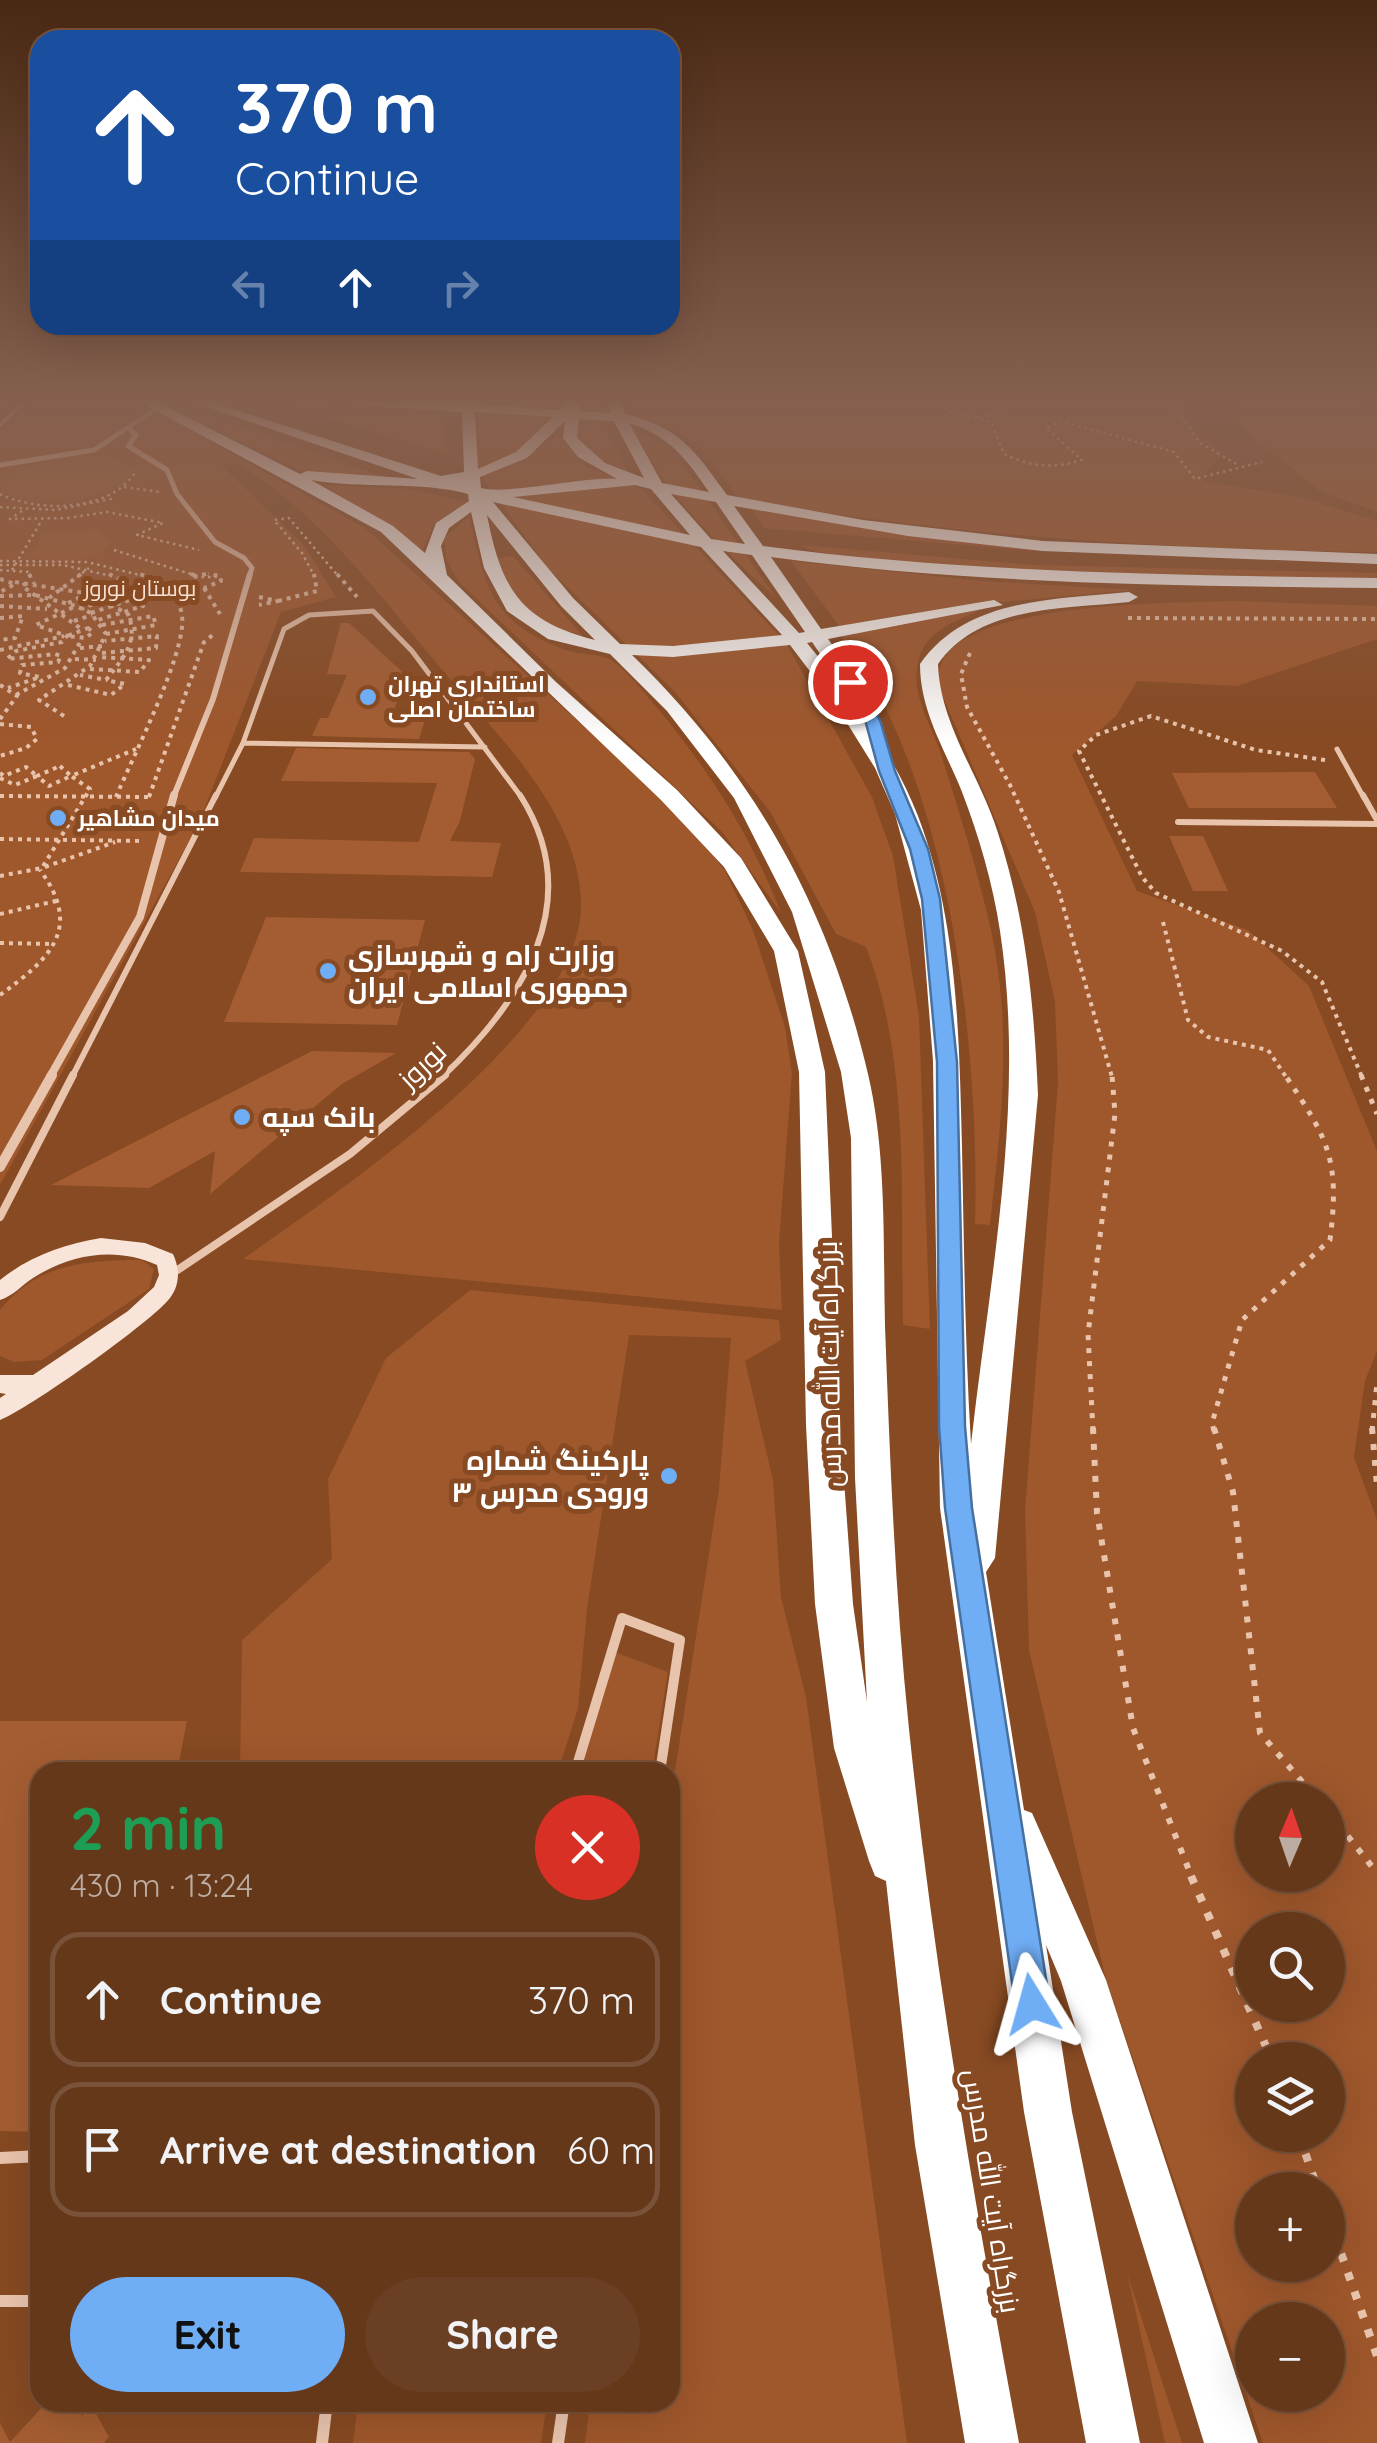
<!DOCTYPE html>
<meta charset="utf-8">
<style>
:root{--surface:#65381a;--page:#6b3f23;--text:#f1f3f6;--muted:#bcaca2;--line:#795239;--accent:#6fadf5}
body{margin:0;font-family:Quicksand,Cairo,sans-serif;background:var(--page);color:var(--text);height:100vh;display:flex;flex-direction:column;font-size:38px;white-space:nowrap}
*{box-sizing:border-box;margin:0}
p{font-size:32px;color:var(--muted)}
.icon{flex:none;width:55px;height:55px;fill:none;stroke:currentColor;stroke-width:2;stroke-linecap:round;stroke-linejoin:round}
.map{position:relative;flex:1;overflow:hidden}
.panel{position:absolute;left:30px;top:1762px;width:650px;height:650px;display:flex;flex-direction:column;background:var(--surface);border-radius:30px;box-shadow:0 10px 40px #0002,0 0 0 2px var(--line)}
.panel>*{flex:none}
.banner{position:absolute;left:30px;top:30px;width:650px;height:305px;border-radius:30px;box-shadow:0 10px 40px #0002,0 0 0 2px var(--line);background:#1a4fa0;color:#fff;overflow:hidden}
.needle{width:65px;rotate:2deg}
.tools{position:absolute;left:1235px;top:1782px;display:grid;gap:20px}
.tools a{display:grid;place-items:center;width:110px;height:110px;border-radius:50%;background:var(--surface);box-shadow:0 10px 40px #0002,0 0 0 2px var(--line);font-size:50px}
.pin{position:absolute;display:grid;place-items:center;width:85px;height:85px;color:#fff;margin:-42px;border:5px solid #fff;border-radius:50%;box-shadow:0 2px 10px #0007}
.me{position:absolute;width:110px;margin:-55px;rotate:352deg;stroke-linejoin:round;filter:drop-shadow(0 0 8px #0008)}
.turn{display:flex;align-items:center;gap:35px;height:210px;padding:0 40px;font-size:45px}
.turn .icon{width:130px;height:130px;stroke-width:2.5}
.turn b{display:block;font-size:70px;line-height:85px}
.lanes{display:flex;align-items:center;height:95px;padding:0 40px;background:#0003;justify-content:center;gap:50px;direction:ltr}
.lanes .off{opacity:.35}
.round{display:grid;place-items:center;flex:none;width:105px;height:105px;border-radius:52px;background:var(--page)}
.headline{display:flex;align-items:center;justify-content:space-between;height:170px;padding:0 40px}
h1{font-size:60px;font-weight:700;line-height:75px;color:#1e9e55}
.button{display:flex;gap:20px;margin-top:auto;padding:20px 40px}
.button a{flex:1;height:115px;border-radius:60px;background:var(--accent);color:#111;font-size:40px;font-weight:700;line-height:115px;text-align:center}
.button a+a{background:var(--page);color:var(--text)}
ul{padding:0;list-style:none}
li{display:flex;align-items:center;gap:30px;height:135px;margin:0 20px 15px;padding:0 20px;border:5px solid var(--line);border-radius:30px}
li div{flex:1}
li b{display:block;font-size:38px}
li em{font-style:normal}
.map>svg:first-child{display:block}
.green{fill:#9f572c;fill-rule:evenodd}
.building{fill:#a45d32}
.lines{fill:none;stroke-linecap:round;stroke-linejoin:round}
.path-far4{stroke:#e9c4ad;stroke-width:2.5;stroke-dasharray:2.5 4;stroke-linecap:butt}
.path-far3{stroke:#e9c4ad;stroke-width:4;stroke-dasharray:4 5;stroke-linecap:butt}
.path-far2{stroke:#e9c4ad;stroke-width:5;stroke-dasharray:5 8;stroke-linecap:butt}
.path-far1{stroke:#e9c4ad;stroke-width:6;stroke-dasharray:6 10;stroke-linecap:butt}
.path{stroke:#e9c4ad;stroke-width:8;stroke-dasharray:8 12;stroke-linecap:butt}
.lane-far5{stroke:#e9c4ad;stroke-width:4}
.lane-far4{stroke:#e9c4ad;stroke-width:5}
.lane-far3{stroke:#e9c4ad;stroke-width:6}
.lane-far2{stroke:#e9c4ad;stroke-width:8}
.lane-far1{stroke:#e9c4ad;stroke-width:10}
.lane{stroke:#e9c4ad;stroke-width:12}
.street-far3{stroke:#e9c4ad;stroke-width:5}
.street-far2{stroke:#e9c4ad;stroke-width:6}
.street-far1{stroke:#e9c4ad;stroke-width:8}
.street{stroke:#e9c4ad;stroke-width:10}
.secondary{fill:#f8e4d8;fill-rule:evenodd}
.highway{fill:#fff;fill-rule:evenodd}
.route{fill:#6fadf5;stroke:#48709f;stroke-width:2.5}
.poi-dot{fill:#6fadf5;stroke:#874a22;stroke-width:4}
.labels{text-anchor:middle;stroke-width:10;stroke-linejoin:round;paint-order:stroke}
.far-park-label{font-size:22px;fill:#f7dfd1;stroke:#874a22}
.far-poi-label{font-size:22px;font-weight:bold;fill:#fff;stroke:#874a22;text-anchor:start}
.poi-label{font-size:28px;font-weight:bold;fill:#fff;stroke:#874a22;text-anchor:start}
.street-label{font-size:28px;fill:#fff;stroke:#874a22}
</style>
<div class="map">
<svg width="1377" height="2443" viewBox="0 0 1377 2443">
<rect width="100%" height="100%" fill="#874a22"/>
<path class="green" d="M34,401H126L176,418L218,446L366,529L657,793L710,851L725,871L753,930L785,1027L792,1073L779,1243L782,1310L243,1259C336,1193 586,1027 581,901C578,814 502,740 449,678C386,604 322,514 237,463L221,465L304,545L336,597L281,612L199,823L0,1185V430Z
M277,401L425,410L428,402L406,401H448L442,412L447,455Z
M478,401H562C546,441 517,455 478,469Z
M584,401H602L605,427L628,472L589,453L574,435Z
M626,401H1181L1196,433L1224,453L1202,476L1205,482L1300,497L1377,521V552C1160,549 950,536 737,498C699,436 693,437 629,413Z
M1236,401H1360L1357,411L1377,418V512L1318,490L1239,425Z
M181,406L395,481L332,477L301,470L170,408Z
M632,429L675,453L777,599C720,547 669,498 632,429Z
M557,435L585,466L640,488L786,643L872,797L893,856L919,1016L930,1329L903,1325C900,1202 911,1063 866,947L836,934L771,813L676,693L548,568L480,475L517,463Z
M323,485L408,489L467,502L434,524L423,550Z
M753,510L1049,552L764,528Z
M469,517C486,589 490,622 566,650C579,655 599,653 611,660C628,671 645,694 659,710C711,773 751,836 781,913L723,833L459,582L446,559L444,538Z
M801,545L1032,565L1377,573V578C1306,577 829,572 801,545Z
M513,556L582,635C539,626 509,601 498,558Z
M791,561L983,581L1134,590L970,605L839,626Z
M1234,601L1377,606V639L1237,686L1137,681L1116,716L1072,755L1137,891L1248,930L1309,986L1377,1151V1351L1365,1381L1354,1457L1377,1520V2443H1263L1105,1976L1029,1650L1025,1510L1058,1083L1055,1002L1035,912L940,690C940,684 938,673 940,667C960,601 1177,603 1234,601ZM1252,1800H1328V1875H1252ZM1252,1930H1328V2005H1252ZM1252,2060H1328V2135H1252ZM1252,2190H1328V2265H1252ZM1252,2320H1328V2395H1252Z
M986,608C958,620 925,629 918,663C911,695 930,722 940,751C957,804 974,859 987,913C1014,1021 1002,1115 990,1225L975,1224C980,1051 950,770 838,632Z
M142,1260L154,1269L149,1289L42,1360L14,1362L0,1356V1310C37,1263 87,1260 142,1260Z
M470,1290L779,1320L781,1340L745,1361L773,1480L781,1597L806,1697L907,2443H585L590,2403L670,2402V1803L719,1489L731,1338L629,1335L587,1609L578,1708L558,1772H240L242,1640L332,1559L328,1479L386,1358Z
M612,1651L668,1672L652,1772H578Z
M1127,2273L1182,2443H1165Z
M358,2403V2402L547,2403L541,2443H353Z"/>
<path class="building" d="M40,401H86V403L38,409Z
M77,455L115,458L133,469L132,477L110,492L68,502H25L1,492L0,484L18,469Z
M96,530L111,543L98,555L56,563L29,556L43,534Z
M341,623H349L407,676L390,720H425L419,739L312,736L320,718H328L347,675L327,674Z
M296,748L469,752L475,759L460,821L450,841L501,843L492,877L240,872L254,838L419,842L437,783L281,781Z
M1315,772L1337,808H1189L1172,773Z
M1169,836H1203L1228,891H1193Z
M266,917L425,920L397,1025L224,1022Z
M312,1051L396,1053L342,1084L210,1194L215,1151L149,1188L51,1185Z
M0,1721H187L177,1772H40V2132L0,2131Z
M47,2402H74L82,2416L91,2405L109,2437L104,2443H0V2423L10,2442Z"/>
<g class="lines">
<path class="path-far4" d="M753,401L757,406L793,401
M933,401L948,411L991,422L1004,454C1030,467 1054,469 1082,460L1046,428L1060,421L1174,452L1195,479L1262,462
M1170,401L1200,443L1240,466
M979,418L1004,409L1005,401
M124,487L160,492
M0,494C39,513 111,512 136,471
M0,507L56,510L111,499L110,494
M22,511L10,519L73,518
M74,517L107,512L163,523L137,535L199,550
M114,550L197,576
M0,561L87,562L148,577
M0,565H63L116,577
M0,570L28,572L31,577
M12,570L42,520
M77,577L89,568
M195,577H220
M315,577L302,553L274,520L289,518L339,577"/>
<path class="path-far3" d="M29,574L34,583
M109,574L159,599
M191,574L197,576
M206,574L193,577L189,584L204,588L221,581L220,576L208,574
M337,574L357,597
M0,579L15,584L0,592
M15,582L91,594L128,614C139,642 123,658 106,680L80,675
M26,583L22,586L80,628
M204,588L220,614
M0,596L35,595L76,606L36,625L67,636L62,642L16,651L7,659L55,654L61,656L58,662L22,665L20,673L40,677L8,688
M259,597L278,601L259,605
M49,598L81,574
M278,601L317,591L314,574
M68,603L106,585L121,591L82,609
M0,606L47,609
M91,613L133,599L143,606L98,620
M0,618L23,616L15,638L0,640
M1128,618L1377,619
M74,621L92,615
M102,625L153,616L156,625L106,634
M88,628L93,632L86,638L67,636Z
M80,648L102,646
M0,650L64,636
M102,653L156,648L157,636L105,641
M970,653L961,674L967,707L1010,785L1059,892L1112,1077
M75,659L96,660
M90,669L140,672L149,660L98,657
M0,685L17,696L0,719
M68,685L111,695L125,684L106,680
M16,695L65,668L82,639
M64,716L39,700L90,666L106,634L91,613L76,606
M0,724L31,727L37,739L26,748L0,756
M1325,760L1256,750L1151,716L1096,735L1079,751L1142,877L1156,893L1282,951L1322,982L1362,1077
M60,766L71,776L49,786L37,776Z
M0,773L4,776L26,767L37,776
M0,778L15,785L37,776
M0,796L152,797
M116,797C132,758 187,652 182,616C180,595 158,580 140,574
M149,797L204,642L214,634
M0,839L144,841
M45,867L115,842
M0,876L42,868L90,789L71,776L136,749
M0,914L60,900
M1163,922L1188,1020L1208,1037L1268,1050L1286,1077
M0,943L52,944
M0,995C51,958 83,928 40,870"/>
<path class="path-far2" d="M1361,1075L1377,1114
M1093,1431L1088,1334L1115,1114L1112,1075
M1214,1431L1212,1423L1242,1320L1330,1240C1340,1160 1329,1140 1285,1075
M1372,1431L1377,1383"/>
<path class="path-far1" d="M1093,1428L1097,1513L1133,1728L1192,1878
M1214,1428L1233,1492L1260,1733L1318,1800
M1372,1428L1377,1486
M1328,1811L1377,1873"/>
<path class="path" d="M1191,1876L1272,2060
M1299,2135L1318,2190
M1328,2216L1377,2356"/>
<path class="lane-far5" d="M0,404L3,401
M0,425L25,401"/>
<path class="lane-far4" d="M243,743L485,747
M1337,749L1364,798
M215,798L243,743L284,629L309,615L373,611L412,651L522,798"/>
<path class="lane-far3" d="M1363,795L1377,820
M1178,822L1377,824
M72,1077L216,795
M442,1077C522,1002 588,901 520,795"/>
<path class="lane-far2" d="M0,1217L73,1075
M173,1273L350,1154L445,1075"/>
<path class="lane-far1" d="M575,1772L622,1618L680,1640L660,1772"/>
<path class="lane" d="M0,2158L40,2156
M0,2301H40
M322,2443L327,2402
M558,2443L564,2402"/>
<path class="street-far3" d="M130,429L136,435L128,446L167,470L177,494L215,542L244,558L252,568L249,577
M0,465L94,450L168,401"/>
<path class="street-far2" d="M173,798L213,699L250,574"/>
<path class="street-far1" d="M50,1077L140,917L174,795"/>
<path class="street" d="M0,1167L52,1075"/>
<path class="secondary" d="M101,1238L145,1243L173,1254C180,1269 180,1285 170,1298C153,1321 27,1410 0,1420V1398L6,1394L0,1393V1375H33L128,1311L154,1287L159,1275L157,1265C115,1246 71,1254 33,1278C22,1285 13,1296 0,1300V1280C30,1256 64,1244 101,1238Z"/>
<path class="highway" d="M138,401H155L300,474L307,471L418,479L189,401H208L441,476L464,472L462,412L361,405L355,401H475L476,404L559,410L566,401H580V411L611,413L608,401H620L625,414C680,427 695,451 727,495L863,520L1043,541L1377,554V564L1043,551L908,536L734,506L763,546C967,573 1172,575 1377,578V588C1174,586 972,584 771,557L821,629L994,600L1003,605L828,639L863,688L853,694L846,692L812,642L807,643C850,695 893,752 918,816C958,921 959,1035 962,1147C964,1246 965,1345 971,1444C990,1275 1026,1101 1000,931C993,884 979,836 962,792C945,749 920,712 920,664C967,597 1054,600 1129,592L1138,597L1129,602C1064,609 979,605 938,664C940,724 979,774 997,830C1026,917 1034,1004 1038,1095L995,1558L986,1572L1024,1810L1032,1813L1106,1980L1258,2443H1204L1061,1981L1046,1945L1072,2112L1140,2443H1086L1024,2112L940,1508L933,1061L921,910L895,814L875,768L837,707L790,645L673,657L632,655C754,773 829,908 868,1074C887,1155 883,1243 885,1326C890,1460 895,1595 909,1729C934,1969 975,2206 1019,2443H965L915,2145L886,1881L875,1876L869,1861L834,1748L815,1604L806,1425L799,1072L774,951L724,867L661,800L381,532ZM475,412L553,417L516,452L478,469ZM579,419L614,421L644,478L605,463L577,438ZM565,421L563,438L578,457L617,479C580,477 507,495 481,488L480,477L527,458ZM629,423C668,435 686,458 709,492L662,483ZM311,480C362,489 423,481 468,494L469,501L436,523L425,553L393,526ZM635,485L651,489L690,535L513,497ZM671,494L716,502L745,544L711,539ZM493,502L701,547L782,635L673,646L620,644L573,598ZM471,512L484,568L507,611L548,639L610,654L667,711L734,798L792,912L841,1072L851,1138L855,1478L867,1702L853,1604L840,1425L825,1072L798,951L741,858L677,790L556,682L447,575L441,546L449,528ZM487,515L561,606L595,640C520,621 501,588 487,515ZM723,551L752,555L805,632L799,633Z"/>
</g>
<linearGradient id="sky" x2="0" y2="1"><stop stop-color="#4a2913"/><stop offset="0.54" stop-color="#85604f"/><stop offset="1" stop-color="#85604f" stop-opacity="0"/></linearGradient>
<rect width="1377" height="743" fill="url(#sky)"/>
<path class="route" d="M845,679H855L880,720L895,771L928,849L940,899L957,1062L965,1426L972,1508L1050,2004L1045,2016L1032,2021L1020,2016L1015,2004L945,1508L939,1426L937,1062L922,899L910,849L879,771L865,720Z"/>
<g class="poi-dot">
<circle cx="368" cy="697" r="10"/>
<circle cx="58" cy="818" r="10"/>
<circle cx="328" cy="971" r="10"/>
<circle cx="242" cy="1117" r="10"/>
<circle cx="669" cy="1476" r="10"/>
</g>
<g class="labels">
<g class="far-park-label">
<text x="140" y="596">بوستان نوروز</text>
</g>
<g class="far-poi-label">
<text x="388" y="692">استانداری تهران<tspan x="388" dy="25">ساختمان اصلی</tspan></text>
<text x="78" y="826">میدان مشاهیر</text>
</g>
<g class="poi-label">
<text x="348" y="965">وزارت راه و شهرسازی<tspan x="348" dy="32">جمهوری اسلامی ایران</tspan></text>
<text x="262" y="1127">بانک سپه</text>
<text x="649" y="1470" text-anchor="end">پارکینگ شماره<tspan x="649" dy="32">۳ ورودی مدرس</tspan></text>
</g>
<g class="street-label">
<text transform="translate(422 1065) rotate(-43)" y="10">نوروز</text>
<text transform="translate(829 1364) rotate(-91)" y="10">بزرگراه آیت الله مدرس</text>
<text transform="translate(992 2191) rotate(81)" y="10">بزرگراه آیت الله مدرس</text>
</g>
</g>
</svg>
<div class="tools">
<a><svg class="needle" viewBox="-14 -14 28 28"><path d="M0-13l5 13h-10z" fill="#e53935"/><path d="M0 13l5-13h-10z" fill="#bcaca2"/></svg></a>
<a><svg class="icon" aria-label="search" viewBox="0 0 24 24"><circle cx="10" cy="10" r="6"/><path d="M15 15l6 6"/></svg></a>
<a><svg class="icon" aria-label="layers" viewBox="0 0 24 24"><path d="M12 4l9 5-9 5-9-5zM3 14l9 5 9-5"/></svg></a>
<a>+</a>
<a>−</a>
</div>
<div class="pin" style="left:850px;top:682px;background:#d93025"><svg class="icon" aria-label="arrive" viewBox="0 0 24 24"><path d="M6 21V4h12l-3 4 3 4H6"/></svg></div>
<svg class="me" style="left:1032px;top:2004px" viewBox="-20 -20 40 40"><path d="M0-17L14 15 0 8-14 15z" fill="#6fadf5" stroke="#fff" stroke-width="4"/></svg>
<div class="banner">
<div class="turn"><svg class="icon" aria-label="ahead" viewBox="0 0 24 24"><path d="M12 20V5M6 11l6-6 6 6"/></svg><div><b>370 m</b>Continue</div></div>
<div class="lanes"><svg class="icon off" aria-label="left" viewBox="0 0 24 24"><path d="M17 20v-9H6M10 6l-5 5 5 5"/></svg><svg class="icon" aria-label="ahead" viewBox="0 0 24 24"><path d="M12 20V5M6 11l6-6 6 6"/></svg><svg class="icon off" aria-label="right" viewBox="0 0 24 24"><path d="M7 20v-9h11M14 6l5 5-5 5"/></svg></div>
</div>
<section class="panel">
<div class="headline"><div><h1>2 min</h1><p>430 m · 13:24</p></div><a class="round" style="background:#d93025;color:#fff"><svg class="icon" aria-label="close" viewBox="0 0 24 24"><path d="M6 6l12 12M18 6L6 18"/></svg></a></div>
<ul>
<li><svg class="icon" aria-label="ahead" viewBox="0 0 24 24"><path d="M12 20V5M6 11l6-6 6 6"/></svg><div><b>Continue</b></div><em>370 m</em></li>
<li><svg class="icon" aria-label="arrive" viewBox="0 0 24 24"><path d="M6 21V4h12l-3 4 3 4H6"/></svg><div><b>Arrive at destination</b></div><em>60 m</em></li>
</ul>
<div class="button"><a>Exit</a><a>Share</a></div>
</section>
</div>
